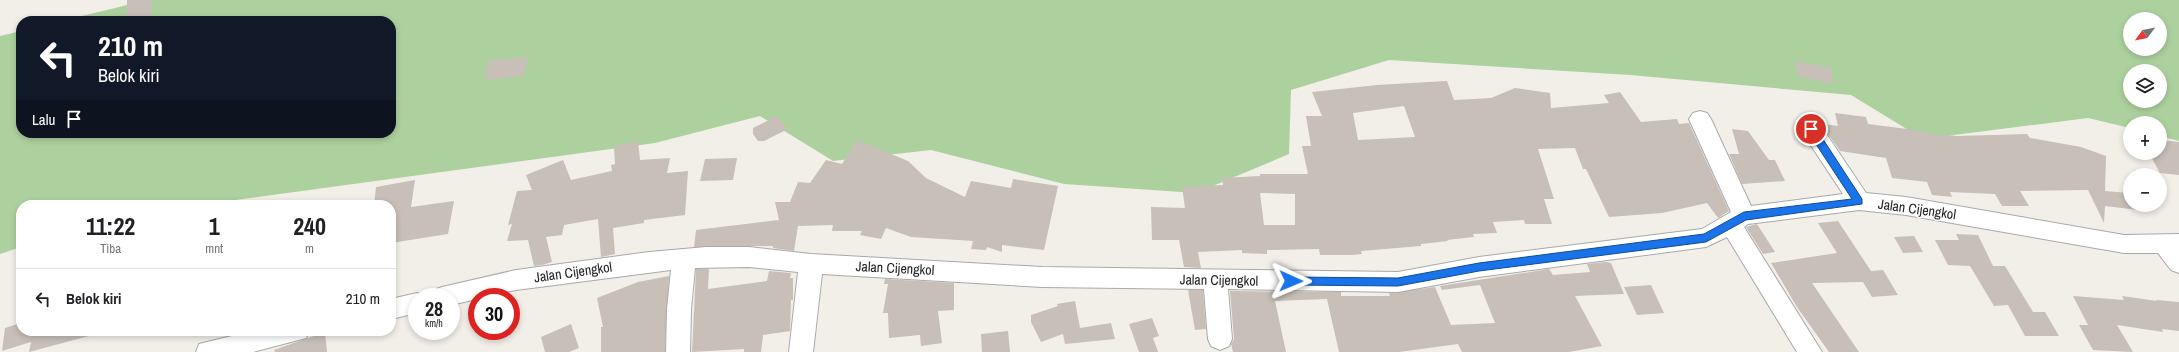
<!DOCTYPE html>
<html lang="id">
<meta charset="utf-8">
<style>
:root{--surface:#fff;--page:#f2f2f2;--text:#202124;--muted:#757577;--line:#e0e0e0}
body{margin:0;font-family:"Archivo Narrow",sans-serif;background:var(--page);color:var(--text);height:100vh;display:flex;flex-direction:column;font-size:15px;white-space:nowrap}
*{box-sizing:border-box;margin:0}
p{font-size:13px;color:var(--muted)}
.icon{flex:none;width:22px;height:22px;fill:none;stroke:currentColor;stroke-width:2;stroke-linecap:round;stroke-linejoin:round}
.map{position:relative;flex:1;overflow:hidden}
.details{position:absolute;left:16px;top:200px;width:380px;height:136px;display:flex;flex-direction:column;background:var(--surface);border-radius:16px;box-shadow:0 2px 6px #0003}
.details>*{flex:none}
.guide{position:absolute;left:16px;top:16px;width:380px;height:122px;border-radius:16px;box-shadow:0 2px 6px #0003;background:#111827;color:#fff;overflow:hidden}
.needle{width:26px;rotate:238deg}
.controls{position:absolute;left:2123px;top:12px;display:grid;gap:8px}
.controls a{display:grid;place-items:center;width:44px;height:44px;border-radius:50%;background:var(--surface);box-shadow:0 2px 6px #0003;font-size:20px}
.speed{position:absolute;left:408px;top:288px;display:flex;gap:8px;font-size:20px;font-weight:700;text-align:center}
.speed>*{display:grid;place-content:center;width:52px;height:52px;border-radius:50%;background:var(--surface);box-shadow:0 2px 6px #0003;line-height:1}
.speed small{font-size:10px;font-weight:400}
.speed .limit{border:6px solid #d22;background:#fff;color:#111}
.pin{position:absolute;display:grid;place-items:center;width:34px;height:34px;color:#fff;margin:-17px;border:2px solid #fff;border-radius:50%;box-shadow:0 1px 4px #0007}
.me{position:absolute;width:44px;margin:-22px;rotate:91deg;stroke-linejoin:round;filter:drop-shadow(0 0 3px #0008)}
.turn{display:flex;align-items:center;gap:14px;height:84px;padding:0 16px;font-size:18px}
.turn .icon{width:52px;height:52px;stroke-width:2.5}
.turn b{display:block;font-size:28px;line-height:34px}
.then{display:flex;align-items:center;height:38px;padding:0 16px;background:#0003;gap:8px;font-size:15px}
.eta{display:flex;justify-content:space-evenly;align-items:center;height:68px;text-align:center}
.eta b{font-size:24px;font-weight:700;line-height:28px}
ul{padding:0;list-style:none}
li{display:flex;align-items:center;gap:12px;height:60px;padding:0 16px;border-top:1px solid var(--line)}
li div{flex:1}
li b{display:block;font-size:15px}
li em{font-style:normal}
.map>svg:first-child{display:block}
.forest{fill:#add19e;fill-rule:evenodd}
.building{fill:#c7bfb8;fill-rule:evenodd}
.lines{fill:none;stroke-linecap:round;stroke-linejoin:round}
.minor-casing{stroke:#a9a9a9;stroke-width:2}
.minor{fill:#fff;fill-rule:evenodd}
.route{fill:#1a73e8;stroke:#114b97}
.labels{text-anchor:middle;stroke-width:3;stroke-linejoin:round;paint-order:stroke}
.street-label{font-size:14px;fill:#222;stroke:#fff}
</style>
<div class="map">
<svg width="2179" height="352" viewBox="0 0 2179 352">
<rect width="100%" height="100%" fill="#f2efe9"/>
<path class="forest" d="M148,0H2179V141L2160,136V123H2130V128L2088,118L1923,139L1851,95L1630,75L1389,60L1291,90L1289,154L1196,193L1064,184L931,150L833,161L760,116L655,143L198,205H21V247L0,254V36L21,31V133H391V21H61ZM2130,19H2160V49H2130ZM2130,71H2160V101H2130Z"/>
<path class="building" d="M127,0H152L151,21H127Z
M528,57L523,76L487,80L488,76H483L490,60Z
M1795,61L1831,68L1833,84L1797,76Z
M1447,81L1454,100L1491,98L1515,88L1550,93L1551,108L1609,103L1604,95L1620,92L1641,122L1677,119L1679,124L1689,123L1729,211L1718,218L1707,203L1662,213L1609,217L1586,169H1583L1575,148L1538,149L1554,199H1544L1552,224H1525L1524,220L1493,222L1497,233L1473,234L1474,237L1447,240L1448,241L1421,244V246L1361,251L1362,254L1352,255H1320L1319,249L1267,250V254L1242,253V250L1198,252L1201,268L1184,267L1179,240H1152L1151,207L1185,208L1182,187L1223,185L1222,178L1260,176V174H1308L1302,146H1311L1306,116H1322L1312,92L1377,85ZM1404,106L1415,137L1358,140L1353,113ZM1260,193L1295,194V225H1264Z
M1835,113L1866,117L1868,124L1923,131L1924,133L1957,136L2027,134L2030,138L2081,147L2106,156L2105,191L2129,193L2130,205H2135L2138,210L2105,206L2104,223L2088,190L2020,191L2029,206H2002L1995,194L1950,192L1952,197L1932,195L1927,182L1892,178L1886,158L1840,151L1826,131L1824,124L1838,126Z
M777,116L788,129L764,141H758L753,134V128Z
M1732,129L1748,131L1769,160H1775L1785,181L1742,184L1729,154H1739Z
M857,140L908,161L926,178L965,197L971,181L1011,188L1013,179L1058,186L1044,250L1002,245V252L987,247L986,250L971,249L973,241L911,237L886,228L881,239L860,235L862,231H832L833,225L798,226L794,251L773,248V246L694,247L696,230L779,220L775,202H790L798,182L810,183L826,160L842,164Z
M2160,140L2179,142V175L2160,173L2149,153H2160Z
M638,141L640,160L670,158L667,173L688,171L685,215L644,220V223L613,228L615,254L606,256L601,257L598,219L564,225L562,235L546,237L552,262L542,265L534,266L528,240L507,241L512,224L508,225L517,191L532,190L526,175L563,160L571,180L612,171L611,165L615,164L614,146Z
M737,158L733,180L700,181L705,159Z
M415,180L411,207L454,201L448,234L391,243V205H374L376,187Z
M1838,221L1871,271L1883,270L1898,295L1872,297L1863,282L1812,283L1859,352H1829L1797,307L1771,263L1837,253L1818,223Z
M1757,224L1775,252L1763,254L1746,227Z
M1956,234L1978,235L1993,266H2005L2033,312H2045L2059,336H2025L2008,305L1994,306L1970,266L1948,265L1935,240H1959Z
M1914,236L1923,252L1903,253L1894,237Z
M1606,262L1611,263L1624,294L1575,296L1602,346L1569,352H1462L1458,344L1399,352H1339L1327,299L1275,301L1286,352H1233L1231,344L1234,339L1230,291L1341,292V296H1390L1389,293L1435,287L1451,325L1495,323L1480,285L1442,290L1440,286L1549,269L1553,275L1590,272L1587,264Z
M696,269H709L708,289L767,281L769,271L791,273L790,278H793V300H791L790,331L763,335L761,352H744V349L692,352Z
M669,276L665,352H601V327H603L597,298L638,282Z
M885,279L954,283V310L938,311L942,343L921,346L920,335L889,338L888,313H883L888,284H884Z
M1651,285L1664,313L1637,315L1624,287Z
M1188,290H1203L1206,329L1195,330Z
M2073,296L2124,300L2122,296L2157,301L2156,300L2179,302V331L2162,329L2163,332L2117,325L2133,352L2093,350L2079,325H2088Z
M1075,301L1080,328L1111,323L1115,339L1065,344L1063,334L1041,342L1031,322V315L1058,306L1057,304Z
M1152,318L1159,336L1153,338L1158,352H1139L1129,324Z
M21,323V331H89V336L29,352L31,342L2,351L5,328Z
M571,324L579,348L569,352H545L541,337Z
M1008,331L1010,352H982L981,334Z
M325,332L327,352H275L274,350Z"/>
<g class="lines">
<defs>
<path id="minor" d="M1700,111L1707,113L1711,119L1751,206L1843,194L1800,129L1803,123L1811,121L1819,123L1866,193L1906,197L2124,235L2179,234V273L2171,270L2158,253H2124L1906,215L1859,210L1748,224L1744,227L1822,352H1797L1727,237L1706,247L1479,277L1398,292L1228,289L1232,339L1229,346L1220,350L1211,346L1208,339L1204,289L1042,287L822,274L813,352H789L798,272L749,267L695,268L691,309L690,352H666L667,309L671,270L516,290L477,297V299L451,305V297H430L434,290L442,287L516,270L649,252L706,247H749L811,254L1042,267L1398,272L1479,257L1702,229L1731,212L1689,119L1693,113Z
M417,293L426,297H417V313L391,319V299Z
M252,331H309L306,338L253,352H196L199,344Z"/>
</defs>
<use href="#minor" class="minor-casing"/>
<use href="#minor" class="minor"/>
</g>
<path class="route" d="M1811,126L1815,127L1862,199V204L1746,220L1706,242L1479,271L1398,286L1291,285L1286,281L1291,277L1398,278L1479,263L1704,234L1744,212L1852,199L1808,132V127Z"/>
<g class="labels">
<g class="street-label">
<text transform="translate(1917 209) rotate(8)" y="5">Jalan Cijengkol</text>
<text transform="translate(895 268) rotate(3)" y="5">Jalan Cijengkol</text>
<text transform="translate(573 272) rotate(-8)" y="5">Jalan Cijengkol</text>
<text transform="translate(1219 280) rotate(1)" y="5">Jalan Cijengkol</text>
</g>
</g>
</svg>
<div class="controls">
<a><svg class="needle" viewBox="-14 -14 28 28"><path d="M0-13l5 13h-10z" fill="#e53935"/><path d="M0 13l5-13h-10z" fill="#757577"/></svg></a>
<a><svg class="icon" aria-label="layers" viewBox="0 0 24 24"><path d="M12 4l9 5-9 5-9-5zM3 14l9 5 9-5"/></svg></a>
<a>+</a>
<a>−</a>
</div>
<div class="speed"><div>28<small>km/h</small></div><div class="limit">30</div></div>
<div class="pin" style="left:1811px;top:129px;background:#d93025"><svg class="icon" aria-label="arrive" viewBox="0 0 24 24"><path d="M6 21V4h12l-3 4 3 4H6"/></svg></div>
<svg class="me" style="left:1291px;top:281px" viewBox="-20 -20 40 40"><path d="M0-17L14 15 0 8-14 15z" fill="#1a73e8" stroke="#fff" stroke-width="4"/></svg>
<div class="guide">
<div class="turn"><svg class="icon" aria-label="left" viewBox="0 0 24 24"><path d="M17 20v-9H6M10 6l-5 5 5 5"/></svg><div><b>210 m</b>Belok kiri</div></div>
<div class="then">Lalu<svg class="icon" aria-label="arrive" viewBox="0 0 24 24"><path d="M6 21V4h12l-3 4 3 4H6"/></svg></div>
</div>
<section class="details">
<div class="eta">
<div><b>11:22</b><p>Tiba</p></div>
<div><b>1</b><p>mnt</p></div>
<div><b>240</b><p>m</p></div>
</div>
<ul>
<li><svg class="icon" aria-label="left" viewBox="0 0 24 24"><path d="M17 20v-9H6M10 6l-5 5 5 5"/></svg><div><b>Belok kiri</b></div><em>210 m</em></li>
</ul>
</section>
</div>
